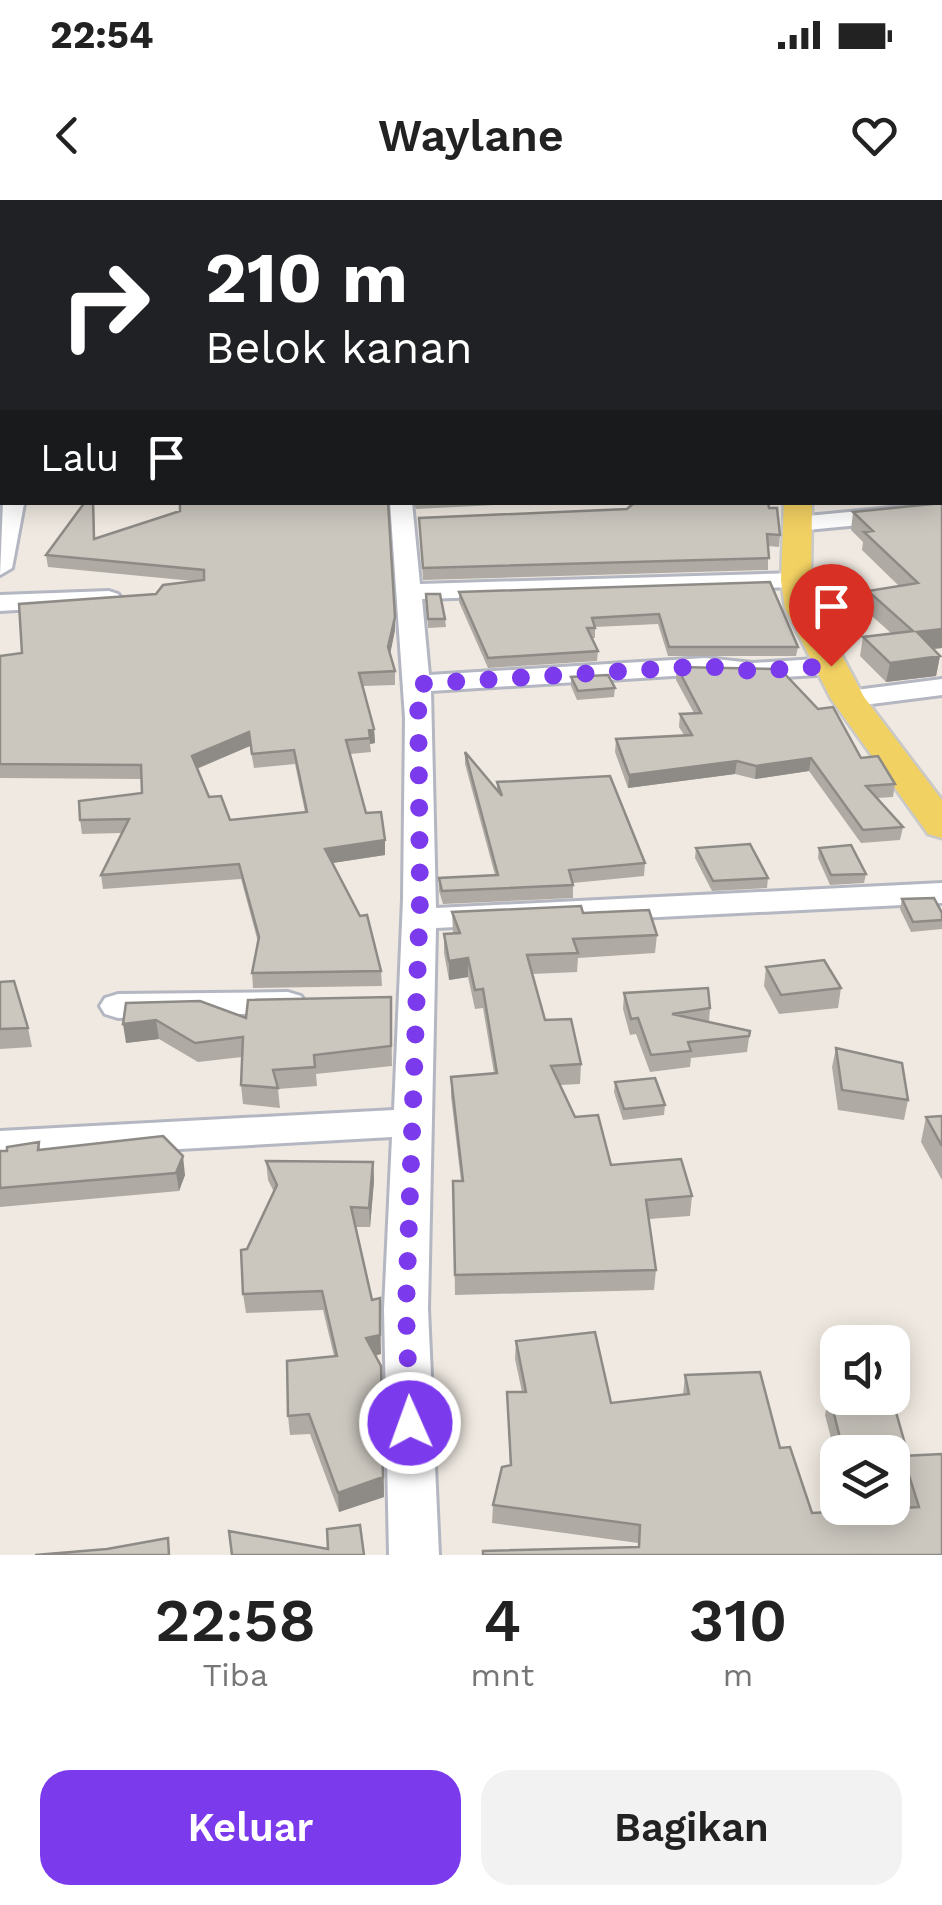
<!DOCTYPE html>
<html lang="id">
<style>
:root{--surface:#fff;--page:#f2f2f2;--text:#222;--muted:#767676;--accent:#7c3aed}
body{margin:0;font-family:"Work Sans",sans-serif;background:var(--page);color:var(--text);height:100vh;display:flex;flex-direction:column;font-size:38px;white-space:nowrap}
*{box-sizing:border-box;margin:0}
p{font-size:32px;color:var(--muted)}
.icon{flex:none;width:55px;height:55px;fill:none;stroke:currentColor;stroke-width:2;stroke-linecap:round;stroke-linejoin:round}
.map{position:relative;height:1355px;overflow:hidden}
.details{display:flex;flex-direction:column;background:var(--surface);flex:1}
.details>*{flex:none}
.banner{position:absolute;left:0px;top:0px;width:942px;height:305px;box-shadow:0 5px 25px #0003;background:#202124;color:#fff;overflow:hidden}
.controls{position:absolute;left:820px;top:1125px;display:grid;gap:20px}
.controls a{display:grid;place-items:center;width:90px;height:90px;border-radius:20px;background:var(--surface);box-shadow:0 5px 25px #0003;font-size:50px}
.pin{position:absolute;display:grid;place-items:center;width:85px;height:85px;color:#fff;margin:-102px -42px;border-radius:50% 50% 50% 0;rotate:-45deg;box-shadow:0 0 10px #0007}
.pin .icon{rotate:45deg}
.me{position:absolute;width:110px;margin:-55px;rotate:358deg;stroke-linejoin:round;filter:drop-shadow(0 0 8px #0008)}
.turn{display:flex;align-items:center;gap:35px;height:210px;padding:0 40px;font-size:45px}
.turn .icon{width:130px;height:130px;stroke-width:2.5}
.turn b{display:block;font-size:70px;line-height:85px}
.then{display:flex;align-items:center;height:95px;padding:0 40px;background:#0003;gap:20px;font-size:38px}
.eta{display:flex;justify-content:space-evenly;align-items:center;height:170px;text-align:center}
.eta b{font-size:60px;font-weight:600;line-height:70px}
.button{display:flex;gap:20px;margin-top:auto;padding:20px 40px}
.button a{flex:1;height:115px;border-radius:30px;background:var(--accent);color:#fff;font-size:40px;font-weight:600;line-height:115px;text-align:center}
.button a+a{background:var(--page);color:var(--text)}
.status{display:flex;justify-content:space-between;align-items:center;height:70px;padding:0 50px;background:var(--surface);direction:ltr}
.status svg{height:28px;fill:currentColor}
header{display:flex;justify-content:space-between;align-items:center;height:130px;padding:0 40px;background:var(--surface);font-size:45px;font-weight:600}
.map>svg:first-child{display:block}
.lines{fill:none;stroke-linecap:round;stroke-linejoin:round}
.minor-casing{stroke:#b4b7c1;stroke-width:6}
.major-casing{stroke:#c9c9c9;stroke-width:5}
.minor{fill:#fff;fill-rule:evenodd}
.major{fill:#f2d163;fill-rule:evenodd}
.wall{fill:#afaba4;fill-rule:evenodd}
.shaded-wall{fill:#8e8b86}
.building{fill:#cbc7bf;stroke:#8e8b86;stroke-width:2.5;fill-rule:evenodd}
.route{stroke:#7c3aed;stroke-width:18;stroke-dasharray:0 32.4}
</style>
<div class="status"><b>22:54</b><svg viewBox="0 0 49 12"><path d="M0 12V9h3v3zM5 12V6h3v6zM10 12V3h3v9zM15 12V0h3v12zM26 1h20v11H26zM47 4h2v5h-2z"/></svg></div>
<header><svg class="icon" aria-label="back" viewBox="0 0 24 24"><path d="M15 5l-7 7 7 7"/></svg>Waylane<svg class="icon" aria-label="heart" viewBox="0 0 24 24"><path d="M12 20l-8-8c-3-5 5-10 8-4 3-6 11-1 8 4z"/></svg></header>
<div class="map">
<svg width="942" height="1355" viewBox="0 0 942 1355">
<rect width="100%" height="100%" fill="#efe9e1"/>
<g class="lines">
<defs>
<path id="minor" d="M3,302L24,304L12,368L0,375Z
M390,302H412L420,384L796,373L808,380L796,387L422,399L429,475L705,458L753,463L831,458L845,466L831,474L753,479L705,474L431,491L436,708L942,683V703L436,728L428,1109L439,1355H389L384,1109L392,937L0,959V931L394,910L403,699L405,518Z
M942,303V317L797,331L785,324L797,317Z
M109,391L118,394L122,399L118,404L0,411V395Z
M942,479V495L848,507L834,499L848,491Z
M288,792L301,796L306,804L301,812L118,818L105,814L100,806L105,798L118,794Z"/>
<path id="major" d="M784,302H812L811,380L817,408L864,497L942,600V638L928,634L831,499L785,408L781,380Z"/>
</defs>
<use href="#minor" class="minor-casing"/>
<use href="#major" class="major-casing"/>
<use href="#minor" class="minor"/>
<use href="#major" class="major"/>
</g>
<path class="wall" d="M940,271H942V300H940Z
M85,302H94L95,339L180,311L395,430L390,453L395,471V485L363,486L374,529L375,543L370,544L371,552L350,554L366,613L385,655L332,663L381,771L382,786L253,788L252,773L258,742L241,679L103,689L101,675L122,633L82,634L80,620L142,593L141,579L0,578V456L22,453L156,394L193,381L48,367L46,355ZM250,546L254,568L295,564L305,612L230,620L209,597L197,569Z
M414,302H557L416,309Z
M631,302H768L780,335L779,347L768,346V370L423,380L419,318L627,309L633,304Z
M942,303V448L933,449L940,456L936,476L886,482L860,456L863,437L891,433L865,410L868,391L899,386L862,350L863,342L851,330L853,312Z
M770,382L798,447L796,456H668L658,424L595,427V438H592L598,451L597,461L488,468L459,402V392Z
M426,394L445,419L446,427L428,428Z
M677,467L861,558L895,584L893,597L877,598L903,627L900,640L861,643L809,571L755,579L735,574L628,588L615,552L616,539L684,535L679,527L680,514L694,513L676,480Z
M571,477L615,488L614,497L577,500L571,486Z
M465,552L497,590V582L645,663L644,676L573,683V698L443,704L439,691V678L495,675L465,564Z
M696,648L768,678L767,688L712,691L695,658Z
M819,648L866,674L864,683L830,685L818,658Z
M902,699L942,713V729L911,732L900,709Z
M452,712L583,713L657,735L655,753L578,758L577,772L532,774L545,820L581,864L580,884L560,885L575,917L611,965L692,996L690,1016L649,1019L656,1070L654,1090L455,1095L453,981H461L451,896V877L494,873L483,808L475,809L468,777L449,780L444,753V734L453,733Z
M766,767L841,788L838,808L779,814L764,786Z
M0,782L28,828L32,847L0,849Z
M624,793L710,808L709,822L750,831L747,852L691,858L690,867L650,872L636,834L630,835L623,809Z
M391,797L392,866L316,874L317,886L278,889L280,908L243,904L241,885L242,857L198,862L159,839L126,843V803L246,818Z
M836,848L908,900L904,920L838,910L832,867Z
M615,882L665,905L664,915L623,920L614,892Z
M942,916V980L921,942L926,917Z
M39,942L40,950L185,975L179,991L0,1007V951Z
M266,961L373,962L374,981L370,1027H355L381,1154L375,1156L381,1166L384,1297L339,1312L310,1234L290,1235L288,1216L334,1156L323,1110L246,1113L243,1094L274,992L268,980Z
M516,1141L611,1203L683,1195L685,1175L780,1248L812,1313L909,1308L899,1274L903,1256L942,1355L638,1347V1343L492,1323L493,1305L510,1266L507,1192H522L515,1159Z
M829,1194L905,1244L900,1264H892V1252H838V1265L825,1215Z"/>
<path class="shaded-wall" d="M395,417V430L389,460L388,447Z
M942,429V448L913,451L917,432Z
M940,456L936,476L886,482L890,463Z
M374,529L375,543L370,544L369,530Z
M249,532L250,546L193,570L192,556Z
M811,558L809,571L755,579L756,566Z
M737,561L735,574L628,588L629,575Z
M385,640V655L326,664L325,649Z
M468,758V777L449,780V761Z
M156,820L159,839L126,843L123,824Z
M183,956L185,975L179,991L176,973Z
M373,962L374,981L370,1027L369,1008Z
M380,1098L381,1154L367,1157L366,1138Z
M383,1245L384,1297L339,1312L338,1293Z"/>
<path class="building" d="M87,0H238V2H89Z
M516,0H890L894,2H515Z
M940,40L941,46L942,44V85L940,87Z
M940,104H942V123L940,122Z
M85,302H93L94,339L180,311V302H388L395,417L388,447L395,471L359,473L374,529L369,530L370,538L346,540L366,613L381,612L385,640L325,649L360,716L367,715L381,771L252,773L259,737L239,664L101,675L129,619L80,620L79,601L142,593L141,565L0,564V456L22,453L19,404L156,394L163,385L204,380V370L46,355ZM249,532L252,554L294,550L307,612L230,620L221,596L209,597L192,556Z
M635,302H768L769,308H777L780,335L767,334L769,358L423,368L419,318L627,309Z
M942,303V429L917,432L940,456L890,463L863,437L913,431L868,391L918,383L864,332L873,331L853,312Z
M770,382L798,447H669L659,414L592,418L595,428H587L598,451L488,458L459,392Z
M426,394H440L445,419H428Z
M677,467L780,469L818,509L833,507L861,558L878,556L895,584L866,586L903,627L863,630L811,558L756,566L737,561L629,575L616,539L692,535L680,514L701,513Z
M608,475L615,488L578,491L571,477Z
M465,552L502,596L497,582L610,576L645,663L569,670L573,685L442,691L439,678L498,675Z
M750,644L768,678L713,681L696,648Z
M851,645L866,674L831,675L819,648Z
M934,698L942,713V720L913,722L902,699Z
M581,706L583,713L649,710L657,735L573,739L578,753L527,755L545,820L571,819L581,864L551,866L575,917L598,915L611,965L681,959L692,996L646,1000L656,1070L455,1075L453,981H463L451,877L497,873L483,789L475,790L468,758L449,761L444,734L460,733L452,712Z
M824,760L841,788L781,795L766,767Z
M14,781L28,828L0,829V782Z
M708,788L710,808L672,814L750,831L749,836L688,842L691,851L651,855L638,818L631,819L624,793Z
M391,797V846L314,855L315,867L273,870L278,888L241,885L243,837L195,843L156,820L123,824L126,803L200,801L246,818L248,800Z
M836,848L902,863L908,900L842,890Z
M655,878L665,905L624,909L615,882Z
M942,916V946L926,917Z
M163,936L183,956L176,973L0,988V951H7V947L39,942L38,950Z
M266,961L373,962L369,1008L351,1007L372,1100L380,1098V1135L366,1138L381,1166L382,1208H375L382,1225L383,1277L338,1293L309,1214L288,1216L287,1161L337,1156L322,1091L243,1094L241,1050L247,1049L277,985Z
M595,1132L611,1203L689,1194L685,1175L760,1172L780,1248L790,1247L812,1313L919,1307L903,1256L942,1254V1355H483V1351L639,1347L640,1325L493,1305L502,1267L511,1265L507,1192H526L516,1141Z
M829,1194H838V1198H892L905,1244L842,1246Z
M360,1325L364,1355H232L229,1331L328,1349L327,1329Z
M168,1338L169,1355H35L107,1349Z"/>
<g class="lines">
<path class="route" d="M410,1223L406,1109L420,699L418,484L705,466L753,471L831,466"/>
</g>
</svg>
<div class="controls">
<a><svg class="icon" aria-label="sound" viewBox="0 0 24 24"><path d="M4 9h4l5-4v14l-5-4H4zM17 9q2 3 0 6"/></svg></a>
<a><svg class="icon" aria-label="layers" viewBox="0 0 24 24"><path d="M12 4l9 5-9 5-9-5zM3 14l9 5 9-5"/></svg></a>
</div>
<div class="pin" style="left:831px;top:466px;background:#d93025"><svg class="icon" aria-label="arrive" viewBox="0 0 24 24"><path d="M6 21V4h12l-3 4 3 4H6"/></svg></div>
<svg class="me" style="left:410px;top:1223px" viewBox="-20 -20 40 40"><circle r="17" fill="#7c3aed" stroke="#fff" stroke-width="3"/><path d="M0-11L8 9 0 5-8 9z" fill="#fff"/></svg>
<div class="banner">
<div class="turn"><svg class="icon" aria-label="right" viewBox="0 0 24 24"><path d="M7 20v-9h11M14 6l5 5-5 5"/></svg><div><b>210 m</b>Belok kanan</div></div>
<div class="then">Lalu<svg class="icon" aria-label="arrive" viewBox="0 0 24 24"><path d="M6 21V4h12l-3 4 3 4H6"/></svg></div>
</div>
</div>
<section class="details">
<div class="eta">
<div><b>22:58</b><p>Tiba</p></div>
<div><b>4</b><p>mnt</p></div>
<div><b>310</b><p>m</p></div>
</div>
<div class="button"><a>Keluar</a><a>Bagikan</a></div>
</section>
